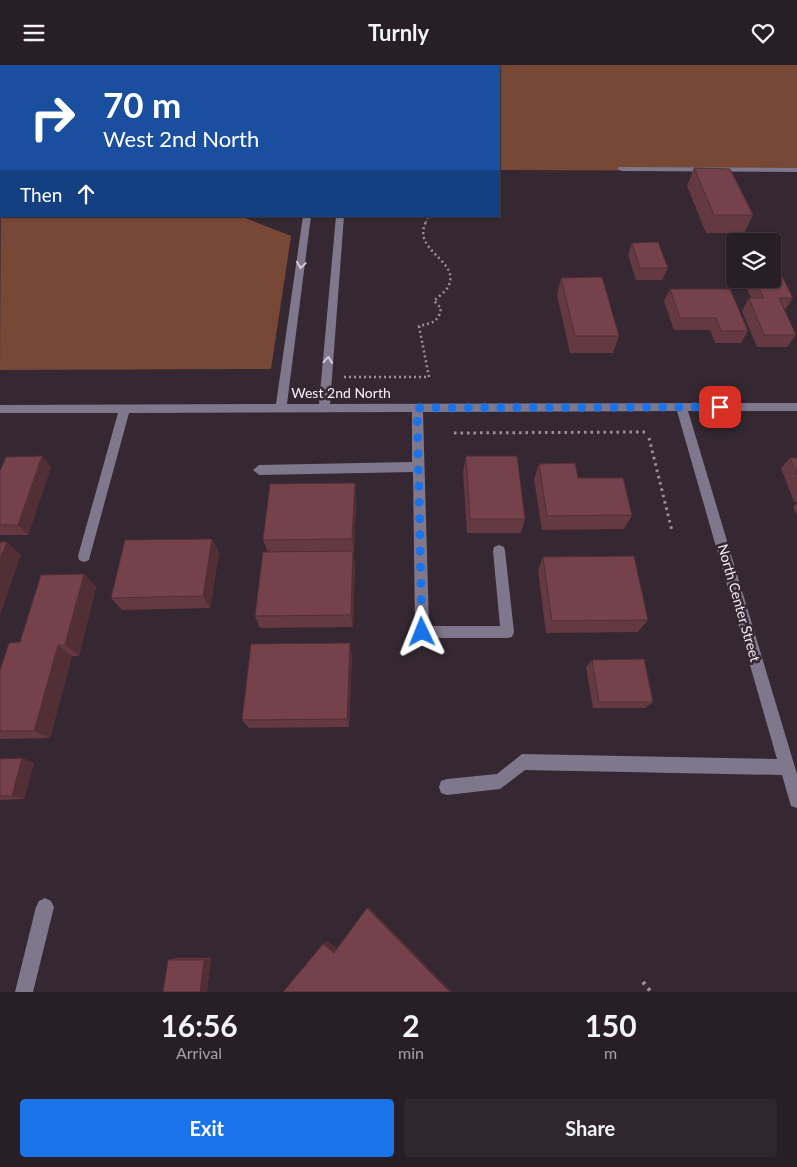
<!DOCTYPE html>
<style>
:root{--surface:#281e26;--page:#30272e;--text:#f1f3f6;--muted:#a5a2a7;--line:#443c43;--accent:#1a73e8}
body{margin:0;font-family:Lato,sans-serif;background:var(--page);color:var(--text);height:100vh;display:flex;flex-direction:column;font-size:19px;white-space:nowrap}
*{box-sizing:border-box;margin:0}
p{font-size:16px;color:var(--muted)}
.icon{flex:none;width:28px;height:28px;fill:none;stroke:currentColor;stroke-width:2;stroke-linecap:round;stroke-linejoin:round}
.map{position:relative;height:927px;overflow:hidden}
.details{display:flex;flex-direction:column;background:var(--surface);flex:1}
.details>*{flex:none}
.hud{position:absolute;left:0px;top:0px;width:500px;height:152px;box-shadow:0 1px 4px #0004,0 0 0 1px var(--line);background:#1a4fa0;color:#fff;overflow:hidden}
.controls{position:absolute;left:726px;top:168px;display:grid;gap:10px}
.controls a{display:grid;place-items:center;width:55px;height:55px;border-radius:5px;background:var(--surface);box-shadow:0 1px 4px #0004,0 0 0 1px var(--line);font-size:25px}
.pin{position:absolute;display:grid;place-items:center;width:42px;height:42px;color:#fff;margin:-21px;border-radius:10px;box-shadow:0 2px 8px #0006}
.me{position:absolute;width:55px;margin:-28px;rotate:358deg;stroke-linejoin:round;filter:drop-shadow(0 0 4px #0008)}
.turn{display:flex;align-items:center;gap:18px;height:105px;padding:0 20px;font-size:22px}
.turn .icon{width:65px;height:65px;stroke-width:2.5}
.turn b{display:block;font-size:35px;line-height:42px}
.then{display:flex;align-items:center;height:48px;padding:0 20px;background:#0003;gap:10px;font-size:19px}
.eta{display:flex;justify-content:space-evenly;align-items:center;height:85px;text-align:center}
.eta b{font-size:30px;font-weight:700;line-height:35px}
.button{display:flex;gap:10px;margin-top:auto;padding:10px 20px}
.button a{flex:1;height:58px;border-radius:5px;background:var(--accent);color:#fff;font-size:20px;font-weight:700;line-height:58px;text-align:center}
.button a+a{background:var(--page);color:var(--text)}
header{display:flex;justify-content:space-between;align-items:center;height:65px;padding:0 20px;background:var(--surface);font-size:22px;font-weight:700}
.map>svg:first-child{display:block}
.green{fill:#784837}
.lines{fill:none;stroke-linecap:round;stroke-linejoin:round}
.path-far3{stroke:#9c9199;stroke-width:2;stroke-dasharray:1 2.5;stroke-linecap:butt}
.path-far2{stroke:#9c9199;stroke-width:2.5;stroke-dasharray:2 3;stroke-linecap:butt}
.path-far1{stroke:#9c9199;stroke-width:3;stroke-dasharray:2.5 4;stroke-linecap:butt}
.path{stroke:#9c9199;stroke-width:4;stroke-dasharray:3 5;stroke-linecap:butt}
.minor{fill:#7f788d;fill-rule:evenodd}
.rail-casing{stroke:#d0c7ce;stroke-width:4}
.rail{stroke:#352832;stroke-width:2.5;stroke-dasharray:7;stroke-linecap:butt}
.wall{fill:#653941}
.shaded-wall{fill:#522e35}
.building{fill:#75424c;stroke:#522e35}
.oneway{stroke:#d4ccd6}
.route{stroke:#1a73e8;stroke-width:9;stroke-dasharray:0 16.2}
.labels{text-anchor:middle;stroke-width:5;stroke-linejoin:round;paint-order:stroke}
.street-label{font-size:14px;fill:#f8f0f6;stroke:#352832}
</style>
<header><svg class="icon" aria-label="menu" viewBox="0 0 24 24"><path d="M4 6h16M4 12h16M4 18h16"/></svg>Turnly<svg class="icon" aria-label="heart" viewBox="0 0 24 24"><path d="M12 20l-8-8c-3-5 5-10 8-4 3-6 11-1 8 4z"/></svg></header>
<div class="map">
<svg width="797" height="927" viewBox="0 0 797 927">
<rect width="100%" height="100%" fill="#352832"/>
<path class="green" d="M469,0H797V106L499,105V1Z
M1,109V151H240L291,171L271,304L0,305Z"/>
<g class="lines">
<path class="path-far3" d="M163,1L165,0
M426,157L429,151"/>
<path class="path-far2" d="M344,312H429L419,261C432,258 439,257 441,243L434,236C438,232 445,227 448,222C462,195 409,186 427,155"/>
<path class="path-far1" d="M454,368L645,367
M649,373L672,466"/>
<path class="path" d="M643,917L651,927"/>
<path class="minor" d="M619,102L797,103V107L622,106L618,104Z
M303,151H311L287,339H319L336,151H344L330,339L797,338V346H688L797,709V743L791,741L782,710L525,705L500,724L447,730L441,728L439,722L441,716L447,714L497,709L522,689L777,694L677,346L423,347L429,561H500L493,486L494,482L499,480L504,482L505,486L514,567L512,572L507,573H422L417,572L415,567L413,407L259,410L253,405L259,400L412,397V347L129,348L90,491L89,495L84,497L79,495L78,491L118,348H0V340L276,339Z
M45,833L51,836L54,842L33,927H15L36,842L39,836Z"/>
<defs>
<path id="rail" d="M88,1L90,0
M121,1L124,0"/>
</defs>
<use href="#rail" class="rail-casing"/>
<use href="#rail" class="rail"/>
</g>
<path class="wall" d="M694,103L753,150L744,168H706L687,121Z
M632,178L668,203L662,215H636L628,190Z
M561,213L619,271L613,288H570L557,230Z
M752,214H772L793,233L785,245H784L796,270L787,282H757L742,246L749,233H751L747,223Z
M670,224L748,266L741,278H715L710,265H674L664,236Z
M466,391L525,454L521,468H467L463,407Z
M790,393H797V437H794L781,403Z
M539,399L578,413L632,450L624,464L542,465L534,414Z
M51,402L28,470H0V406Z
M355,418L356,433L354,487H353L355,500L353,562L260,563L255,551L268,487L263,475Z
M797,438V451L793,442Z
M212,474L219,488L210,543L122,545L111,533Z
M543,492L648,555L638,567L546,568L538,505Z
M84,509L96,522L79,591H72L50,673L0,674V605L20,577Z
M352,589L349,662L249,663L242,655Z
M592,595L653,637L645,643H593L586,602Z
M22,693L34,698L24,734L0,735V694Z
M176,893H211L207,927L168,895Z"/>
<path class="shaded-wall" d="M42,391L51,402L28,470L18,460Z
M355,418L356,433L354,487L352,474Z
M212,474L219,488L210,543L203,531Z
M7,477L21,490L0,550V494Z
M353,486L355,500L353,562L351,550Z
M84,509L96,522L79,591L65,580Z
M350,578L352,589L349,662L347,654Z
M58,580L72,591L50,673L34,666Z
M22,693L34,698L24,734L12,731Z
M369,842L452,927H450L367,843Z
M328,876L339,885L334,888L323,879Z
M211,893L207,927H200L204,895Z"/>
<path class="building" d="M381,0H395V1H381Z
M694,103L730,104L753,150H714Z
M658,177L668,203H640L632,178Z
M772,211H782L793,233H779L796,270H764L749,233H764L755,214H772Z
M602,212L619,271H575L561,213Z
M670,224H730L748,266H721L716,253H680Z
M42,391L18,460H0V406L6,392Z
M466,391H517L525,454H470Z
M790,393H797V410Z
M575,398L578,413H623L632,450L547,451L539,399Z
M355,418L352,474L263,475L270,419Z
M212,474L203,531L111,533L125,475Z
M0,477H7L0,494Z
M353,486L351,550L255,551L263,487Z
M634,491L648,555L552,556L543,492Z
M84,509L65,580H58L34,666H0V605L9,578L20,577L41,510Z
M350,578L347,654L242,655L251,579Z
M644,594L653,637H599L592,595Z
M22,693L12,731H0V694Z
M367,843L450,927H283L323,879L334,888Z
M168,895H204L200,927H163Z"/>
<defs><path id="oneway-chevron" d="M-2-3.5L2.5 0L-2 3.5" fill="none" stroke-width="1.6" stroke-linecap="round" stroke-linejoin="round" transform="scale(1.25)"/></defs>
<g class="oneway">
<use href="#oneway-chevron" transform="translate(301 200) rotate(98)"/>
<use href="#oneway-chevron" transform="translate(328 295) rotate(-85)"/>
</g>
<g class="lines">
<path class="route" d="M422,567L417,343L720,342"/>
</g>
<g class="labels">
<g class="street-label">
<text x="341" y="333">West 2nd North</text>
<text transform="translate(739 538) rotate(74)" y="5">North Center Street</text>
</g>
</g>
</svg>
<div class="controls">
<a><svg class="icon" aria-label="layers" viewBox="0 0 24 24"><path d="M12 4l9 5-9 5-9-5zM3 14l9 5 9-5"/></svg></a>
</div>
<div class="pin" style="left:720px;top:342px;background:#d93025"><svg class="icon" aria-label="arrive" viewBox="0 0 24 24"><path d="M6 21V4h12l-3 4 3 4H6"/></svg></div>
<svg class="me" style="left:422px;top:567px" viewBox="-20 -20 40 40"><path d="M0-17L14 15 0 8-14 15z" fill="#1a73e8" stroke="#fff" stroke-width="4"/></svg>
<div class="hud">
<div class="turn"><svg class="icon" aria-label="right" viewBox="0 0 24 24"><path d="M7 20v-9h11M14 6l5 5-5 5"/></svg><div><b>70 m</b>West 2nd North</div></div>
<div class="then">Then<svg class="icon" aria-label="ahead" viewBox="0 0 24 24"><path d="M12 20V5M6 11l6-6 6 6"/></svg></div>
</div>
</div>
<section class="details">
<div class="eta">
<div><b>16:56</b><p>Arrival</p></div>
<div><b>2</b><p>min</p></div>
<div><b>150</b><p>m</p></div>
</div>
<div class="button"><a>Exit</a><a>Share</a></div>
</section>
